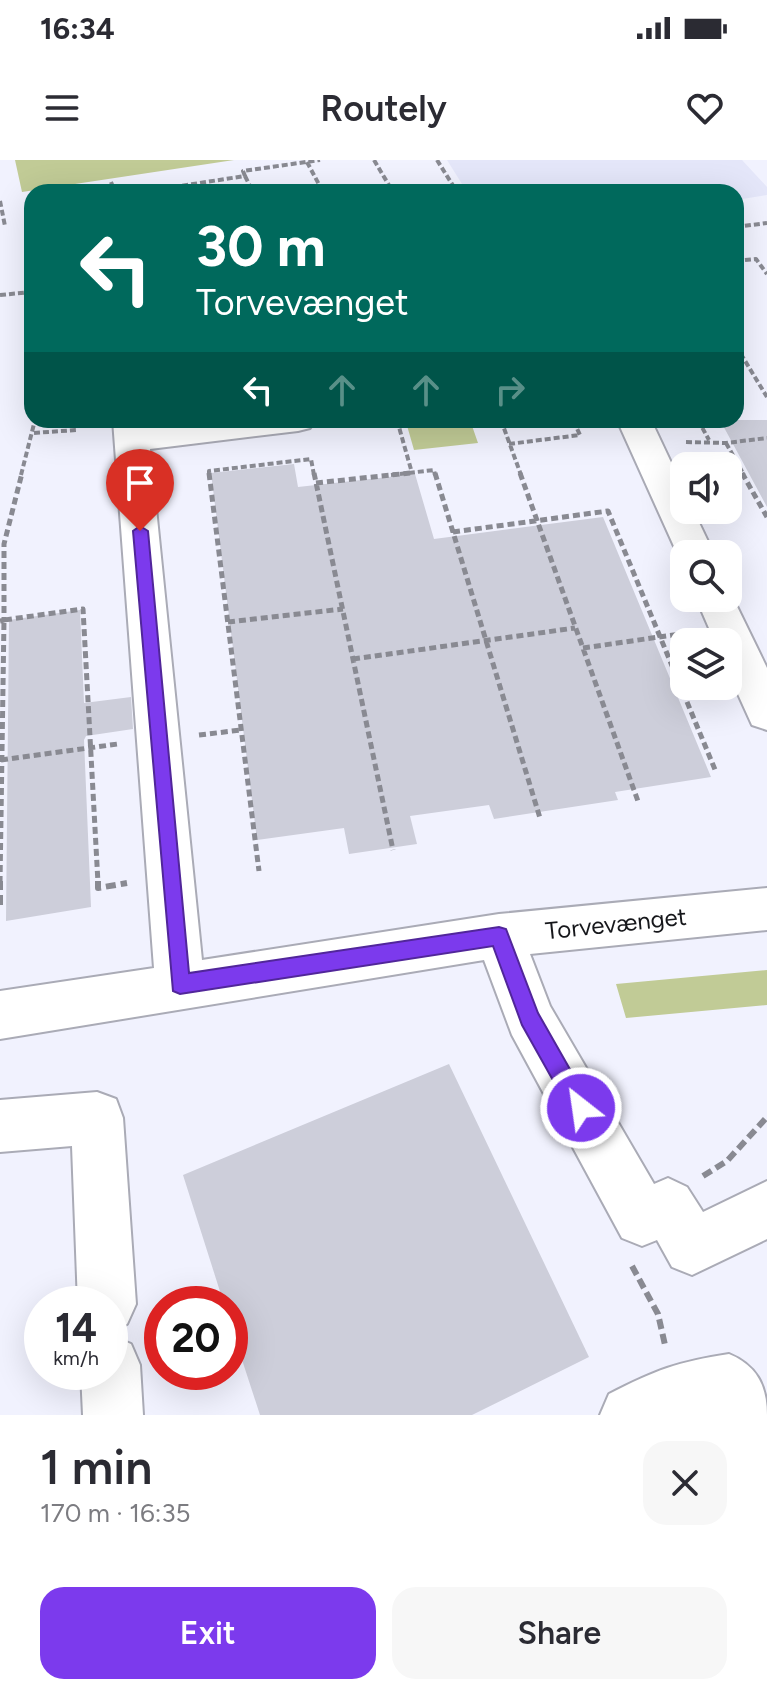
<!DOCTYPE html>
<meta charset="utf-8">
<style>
:root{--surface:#fff;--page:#f7f7f7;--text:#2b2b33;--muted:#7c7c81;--accent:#7c3aed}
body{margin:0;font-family:Figtree,sans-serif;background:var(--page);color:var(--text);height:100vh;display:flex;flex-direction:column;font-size:30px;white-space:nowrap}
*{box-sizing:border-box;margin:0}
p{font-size:26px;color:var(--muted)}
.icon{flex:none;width:44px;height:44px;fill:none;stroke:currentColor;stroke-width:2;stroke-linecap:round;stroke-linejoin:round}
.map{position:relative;height:1255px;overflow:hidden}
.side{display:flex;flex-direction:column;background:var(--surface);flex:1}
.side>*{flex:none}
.top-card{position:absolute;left:24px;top:24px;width:720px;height:244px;border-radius:24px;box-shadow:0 8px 32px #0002;background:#00695c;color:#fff;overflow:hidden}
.buttons{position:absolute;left:670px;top:292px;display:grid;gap:16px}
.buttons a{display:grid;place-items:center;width:72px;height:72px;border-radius:16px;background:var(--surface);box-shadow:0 8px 32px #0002;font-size:40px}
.speed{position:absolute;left:24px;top:1126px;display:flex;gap:16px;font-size:40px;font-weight:700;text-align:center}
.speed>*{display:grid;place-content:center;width:104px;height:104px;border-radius:50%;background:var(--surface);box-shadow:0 8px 32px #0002;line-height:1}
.speed small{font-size:20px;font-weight:400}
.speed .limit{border:12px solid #d22;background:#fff;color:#111}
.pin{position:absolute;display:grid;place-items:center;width:68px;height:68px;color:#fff;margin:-82px -34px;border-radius:50% 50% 50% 0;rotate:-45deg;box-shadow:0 0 8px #0007}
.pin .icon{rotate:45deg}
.me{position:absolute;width:88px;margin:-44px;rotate:330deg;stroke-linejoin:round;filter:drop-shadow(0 0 6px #0008)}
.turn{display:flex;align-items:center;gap:28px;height:168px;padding:0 40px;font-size:36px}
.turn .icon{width:104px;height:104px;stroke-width:2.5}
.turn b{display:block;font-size:56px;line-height:68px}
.lanes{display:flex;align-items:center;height:76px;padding:0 40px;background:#0003;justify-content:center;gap:40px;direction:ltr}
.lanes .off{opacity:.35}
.round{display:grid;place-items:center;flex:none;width:84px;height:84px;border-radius:24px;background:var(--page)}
.head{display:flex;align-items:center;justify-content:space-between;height:136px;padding:0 40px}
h1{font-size:48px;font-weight:600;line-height:60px}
.button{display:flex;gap:16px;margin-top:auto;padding:16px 40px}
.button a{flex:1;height:92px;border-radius:24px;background:var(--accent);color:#fff;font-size:32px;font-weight:600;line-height:92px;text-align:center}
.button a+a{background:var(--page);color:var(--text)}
.status{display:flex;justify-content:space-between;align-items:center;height:56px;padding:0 40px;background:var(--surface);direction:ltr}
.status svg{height:22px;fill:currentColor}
header{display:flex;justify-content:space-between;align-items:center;height:104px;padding:0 40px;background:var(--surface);font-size:36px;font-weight:600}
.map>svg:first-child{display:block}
.built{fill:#e4e6f9}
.green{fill:#c1cb96}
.building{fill:#cdceda}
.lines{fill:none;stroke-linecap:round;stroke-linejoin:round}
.minor-casing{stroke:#aaabb6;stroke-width:4}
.path-far2{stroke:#898a92;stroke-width:4;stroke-dasharray:6 3;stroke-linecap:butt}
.path-far1{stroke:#898a92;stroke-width:5;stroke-dasharray:7 4;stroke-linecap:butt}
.path{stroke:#898a92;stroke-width:6;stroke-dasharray:10 5;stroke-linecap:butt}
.minor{fill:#fff;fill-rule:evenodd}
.route{fill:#7c3aed;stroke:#51269a;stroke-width:2}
.labels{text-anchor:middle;stroke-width:6;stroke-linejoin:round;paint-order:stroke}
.street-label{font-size:24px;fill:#16171b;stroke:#fff}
</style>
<div class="status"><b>16:34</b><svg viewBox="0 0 49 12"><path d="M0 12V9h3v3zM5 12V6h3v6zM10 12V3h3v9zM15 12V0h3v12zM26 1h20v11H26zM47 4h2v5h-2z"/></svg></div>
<header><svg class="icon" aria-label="menu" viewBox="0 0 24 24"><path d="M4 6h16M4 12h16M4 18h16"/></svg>Routely<svg class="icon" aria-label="heart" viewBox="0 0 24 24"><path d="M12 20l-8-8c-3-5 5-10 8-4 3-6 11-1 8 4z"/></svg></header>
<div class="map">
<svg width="767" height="1255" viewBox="0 0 767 1255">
<rect width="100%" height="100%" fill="#f1f2fe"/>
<path class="built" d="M447,0H742L767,27V35L736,40V32H467Z"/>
<path class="green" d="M15,0H234L22,32Z
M470,260L478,283L414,290L406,262Z
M767,810V845L626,858L616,824Z"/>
<path class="building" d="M720,260H767V347Z
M294,304L298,327L415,314L434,379L603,357L711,617L615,632L618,640L494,659L489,645L410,656L417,684L349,694L344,668L257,680L211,313Z
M80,450L84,543L131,537L133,569L86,576L84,580L91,747L6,761L9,460Z
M449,904L589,1197L472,1255H260L230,1163V1144H224L183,1015Z"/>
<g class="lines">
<defs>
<path id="minor" d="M113,260H147L148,267L205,260H315L310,268L298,271L150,289L202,800L499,754L767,728V770L530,794L550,846L654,1024L668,1018L687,1027L703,1052L767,1021V1079L692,1115L672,1107L657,1080L642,1086L622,1078L512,875L484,800L0,879V831L154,808Z
M617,260H651L684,330V350H693L714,394H684L682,404Z
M728,428L767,508V570L752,565L728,512V482H715L696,438H728Z
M97,932L116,939L123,958L136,1144L127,1164L110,1172V1144H78L72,986L0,992V940Z
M110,1175L131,1184L140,1205L143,1255H83L81,1212H110Z
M729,1194C756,1205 767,1225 767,1255H600L609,1234C656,1210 677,1202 729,1194Z"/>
</defs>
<use href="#minor" class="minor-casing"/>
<path class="path-far2" d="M374,0L393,32
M437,0L457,32
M307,2L323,32
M245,16L253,32
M111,22L115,32
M183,32L180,26L245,16L243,11L320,0
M0,41L5,66
M736,67L767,63
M736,101L756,99L767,114
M31,132L32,146
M0,135L32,132
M736,186L767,237
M397,260L412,313
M501,260L521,315
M698,260L709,280
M34,273L76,270
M686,282L726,283L767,278
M726,283L744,315
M509,284L580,275L573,260
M21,315L35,260
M209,315V311L311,299L314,315
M391,315L434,310L435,315"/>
<path class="path-far1" d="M209,313L259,711
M314,313L393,690
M435,313L540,658
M520,313L639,644
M742,313L767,357
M316,323L410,313
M453,372L608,351L716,612
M0,461L4,460V384L22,313
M228,462L343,449
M583,488L687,473
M353,499L575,468
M199,575L241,570
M1,600L118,584
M0,723L4,460L83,449L98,723"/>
<path class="path" d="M98,721V728L127,723
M0,745V721
M703,1016L727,1001L767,957
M632,1106L658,1154L665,1185"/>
<use href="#minor" class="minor"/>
</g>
<path class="route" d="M140,366L148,371L189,813L499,767L506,769L538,853L588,941L591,948L588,956L581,959L573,956L522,865L493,786L180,834L173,831L133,371Z"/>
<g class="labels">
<g class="street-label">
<text transform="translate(616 764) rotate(-6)" y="8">Torvevænget</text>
</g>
</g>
</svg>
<div class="buttons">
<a><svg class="icon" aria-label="sound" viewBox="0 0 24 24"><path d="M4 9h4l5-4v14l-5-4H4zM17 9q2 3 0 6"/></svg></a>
<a><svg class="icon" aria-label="search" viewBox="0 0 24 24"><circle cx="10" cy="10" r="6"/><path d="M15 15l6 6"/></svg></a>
<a><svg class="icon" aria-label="layers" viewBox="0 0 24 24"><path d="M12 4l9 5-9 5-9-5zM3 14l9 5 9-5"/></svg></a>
</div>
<div class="speed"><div>14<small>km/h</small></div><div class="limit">20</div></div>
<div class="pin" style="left:140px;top:371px;background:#d93025"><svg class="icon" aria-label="arrive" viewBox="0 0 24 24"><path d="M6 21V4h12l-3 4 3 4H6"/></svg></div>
<svg class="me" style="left:581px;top:948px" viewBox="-20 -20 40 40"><circle r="17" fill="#7c3aed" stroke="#fff" stroke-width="3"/><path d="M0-11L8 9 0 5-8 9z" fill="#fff"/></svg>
<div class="top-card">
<div class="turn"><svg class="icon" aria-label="left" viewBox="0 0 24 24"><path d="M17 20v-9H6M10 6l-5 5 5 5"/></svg><div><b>30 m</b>Torvevænget</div></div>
<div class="lanes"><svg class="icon" aria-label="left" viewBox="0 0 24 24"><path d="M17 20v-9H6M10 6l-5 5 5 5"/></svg><svg class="icon off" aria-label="ahead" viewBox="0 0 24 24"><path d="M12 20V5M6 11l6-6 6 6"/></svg><svg class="icon off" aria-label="ahead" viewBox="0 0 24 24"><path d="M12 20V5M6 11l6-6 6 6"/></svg><svg class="icon off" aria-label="right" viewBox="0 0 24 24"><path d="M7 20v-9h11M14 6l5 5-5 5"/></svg></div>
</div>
</div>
<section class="side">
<div class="head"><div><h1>1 min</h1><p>170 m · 16:35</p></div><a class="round"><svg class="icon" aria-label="close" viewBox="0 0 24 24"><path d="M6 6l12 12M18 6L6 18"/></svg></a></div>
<div class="button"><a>Exit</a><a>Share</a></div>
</section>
